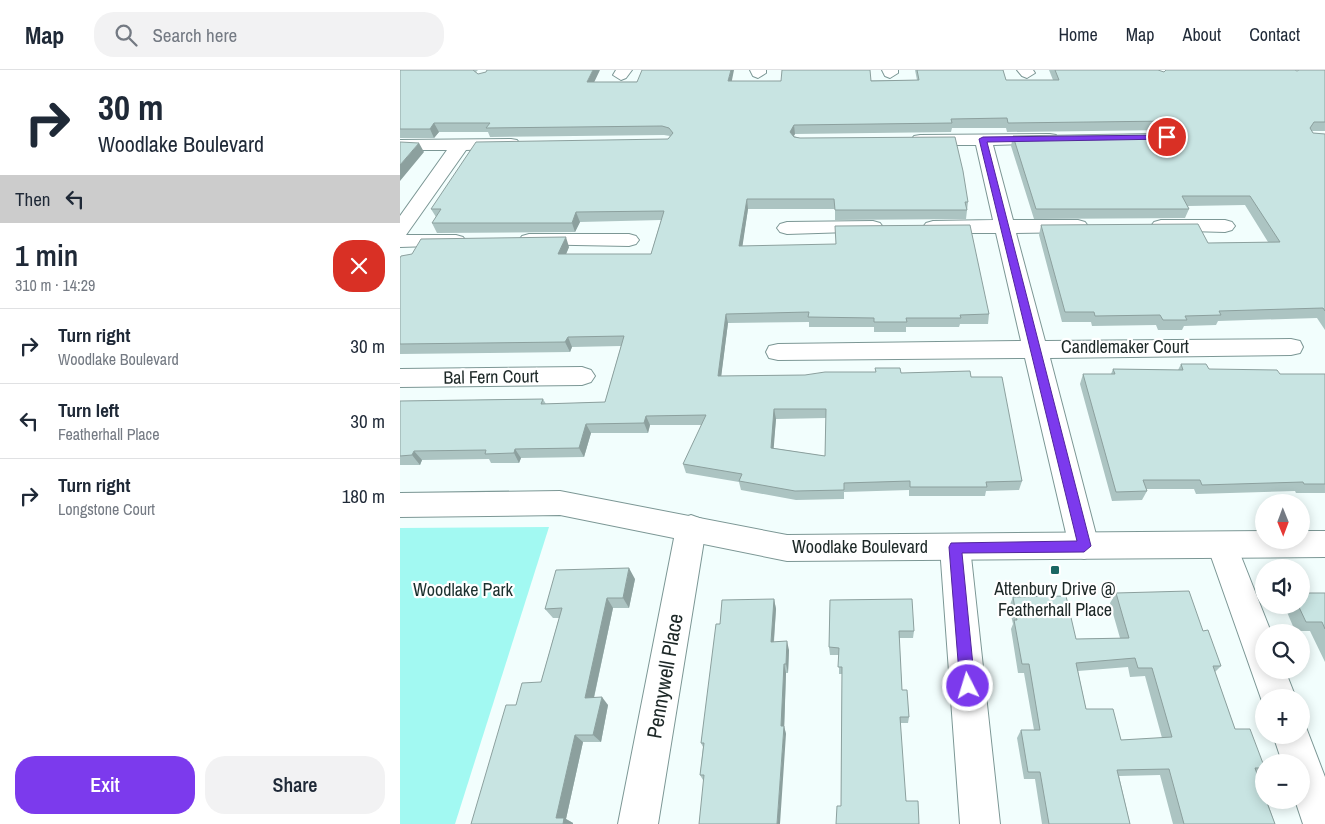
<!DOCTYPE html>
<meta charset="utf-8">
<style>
:root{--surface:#fff;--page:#f2f2f3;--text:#1f2937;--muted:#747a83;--line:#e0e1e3;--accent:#7c3aed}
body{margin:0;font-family:"Archivo Narrow",sans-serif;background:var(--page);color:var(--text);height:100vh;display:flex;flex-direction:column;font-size:19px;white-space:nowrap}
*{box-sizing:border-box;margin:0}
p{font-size:16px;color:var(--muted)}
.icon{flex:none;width:28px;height:28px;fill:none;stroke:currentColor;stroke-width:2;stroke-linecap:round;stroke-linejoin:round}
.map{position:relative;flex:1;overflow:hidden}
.drawer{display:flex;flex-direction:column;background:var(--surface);width:400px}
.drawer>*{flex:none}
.banner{background:#fff;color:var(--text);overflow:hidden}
.needle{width:32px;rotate:179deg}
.fabs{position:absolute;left:855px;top:424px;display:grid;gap:10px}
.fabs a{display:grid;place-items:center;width:55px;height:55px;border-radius:50%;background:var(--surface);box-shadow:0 2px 12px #0003;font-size:25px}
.pin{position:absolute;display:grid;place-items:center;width:42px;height:42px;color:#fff;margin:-21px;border:2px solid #fff;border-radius:50%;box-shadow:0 1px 5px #0007}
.me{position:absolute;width:55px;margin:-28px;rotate:355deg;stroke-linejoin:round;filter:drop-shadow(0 0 4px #0008)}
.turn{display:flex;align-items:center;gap:18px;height:105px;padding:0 15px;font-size:22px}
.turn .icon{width:65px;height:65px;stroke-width:2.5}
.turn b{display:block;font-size:35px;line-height:42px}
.then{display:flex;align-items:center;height:48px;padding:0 15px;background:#0003;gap:10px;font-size:19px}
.round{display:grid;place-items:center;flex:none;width:52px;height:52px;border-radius:20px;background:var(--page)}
.overview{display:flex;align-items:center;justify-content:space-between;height:85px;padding:0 15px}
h1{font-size:30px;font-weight:600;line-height:38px}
.cta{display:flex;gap:10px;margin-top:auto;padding:10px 15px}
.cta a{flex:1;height:58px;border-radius:20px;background:var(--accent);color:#fff;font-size:20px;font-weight:600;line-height:58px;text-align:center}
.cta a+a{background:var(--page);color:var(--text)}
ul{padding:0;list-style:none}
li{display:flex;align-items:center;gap:15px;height:75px;padding:0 15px;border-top:1px solid var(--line)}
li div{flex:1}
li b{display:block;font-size:19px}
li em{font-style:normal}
header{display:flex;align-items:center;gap:30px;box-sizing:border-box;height:70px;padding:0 25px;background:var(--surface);border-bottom:1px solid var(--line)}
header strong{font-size:24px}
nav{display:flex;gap:28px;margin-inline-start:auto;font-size:18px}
.search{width:350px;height:45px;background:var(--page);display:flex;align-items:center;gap:12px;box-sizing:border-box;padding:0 18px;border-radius:20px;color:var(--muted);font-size:19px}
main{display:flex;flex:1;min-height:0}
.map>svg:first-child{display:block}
.green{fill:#a2f9f2}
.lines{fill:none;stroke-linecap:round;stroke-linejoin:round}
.minor-casing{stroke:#7c9795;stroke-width:2}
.tertiary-casing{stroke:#7c9795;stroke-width:2}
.minor{fill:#fff;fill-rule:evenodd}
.tertiary{fill:#fff;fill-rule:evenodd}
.wall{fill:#acc4c2;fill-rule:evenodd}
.shaded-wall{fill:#8ca09e}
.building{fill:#c8e4e2;stroke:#8ca09e;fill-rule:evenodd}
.route{fill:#7c3aed;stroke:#51269a}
.poi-dot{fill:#1a6763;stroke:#fff;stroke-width:2}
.labels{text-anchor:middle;stroke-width:4.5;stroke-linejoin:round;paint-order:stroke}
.street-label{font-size:18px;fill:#1d2827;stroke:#fff}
.poi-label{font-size:18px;fill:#1d2827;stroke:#fff}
.park-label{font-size:18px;fill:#1b302e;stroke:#fff}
.near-street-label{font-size:21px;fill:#1d2827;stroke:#fff}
</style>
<header>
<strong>Map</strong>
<div class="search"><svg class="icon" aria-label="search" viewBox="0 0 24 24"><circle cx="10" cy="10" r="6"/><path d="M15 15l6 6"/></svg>Search here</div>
<nav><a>Home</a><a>Map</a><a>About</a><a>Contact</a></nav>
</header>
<main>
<section class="drawer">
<div class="banner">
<div class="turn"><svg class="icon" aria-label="right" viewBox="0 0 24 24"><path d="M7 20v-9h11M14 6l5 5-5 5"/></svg><div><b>30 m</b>Woodlake Boulevard</div></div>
<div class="then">Then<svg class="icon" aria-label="left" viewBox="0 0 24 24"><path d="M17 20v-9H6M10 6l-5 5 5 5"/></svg></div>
</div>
<div class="overview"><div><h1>1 min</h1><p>310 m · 14:29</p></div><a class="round" style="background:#d93025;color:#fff"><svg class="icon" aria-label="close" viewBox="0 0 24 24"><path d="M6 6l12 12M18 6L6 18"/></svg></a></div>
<ul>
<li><svg class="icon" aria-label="right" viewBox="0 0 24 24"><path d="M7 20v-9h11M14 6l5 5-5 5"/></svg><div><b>Turn right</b><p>Woodlake Boulevard</p></div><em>30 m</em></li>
<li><svg class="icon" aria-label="left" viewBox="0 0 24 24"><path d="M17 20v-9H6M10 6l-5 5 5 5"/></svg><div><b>Turn left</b><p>Featherhall Place</p></div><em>30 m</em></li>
<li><svg class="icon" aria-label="right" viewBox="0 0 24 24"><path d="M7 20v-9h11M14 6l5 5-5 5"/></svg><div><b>Turn right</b><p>Longstone Court</p></div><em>180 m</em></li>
</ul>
<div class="cta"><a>Exit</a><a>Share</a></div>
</section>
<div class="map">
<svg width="925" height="754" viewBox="0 0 925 754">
<rect width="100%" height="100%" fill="#f2fefd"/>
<path class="green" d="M149,457L55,754H0V458Z"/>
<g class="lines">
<defs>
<path id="minor" d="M216,0H232L226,8L221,10L213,5Z
M350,0H366V3L358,8L353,6Z
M482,0H498V3L490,8L485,6Z
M617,0H633L635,3L627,8L622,6Z
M650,64L656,65L659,69L656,73L593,75L613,150H678L685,152L688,156L685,160L678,162L616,163L645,271L891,269L900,271L903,277L900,283L891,285L650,288L699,476L695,485L684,489L673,485L669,476L625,288L378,290L369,288L366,282L369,276L378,274L621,271L596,163H533L526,161L523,157L526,153L533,151L593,150L576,75H520L514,74L511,70L514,66L520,65Z
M111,69L117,70L120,74L117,78L66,80L6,165H56L63,167L66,171L63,175L0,177V146L47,80H0V70Z
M761,150H825L832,152L835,156L832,160L825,162L754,160L751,156L754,152Z
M473,151L480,153L483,157L480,161L387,164L380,162L377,158L380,154L387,152Z
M129,164H229L236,166L239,170L236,174L229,176L122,174L119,170L122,166Z
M182,297L191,300L195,306L191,312L182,315L0,317V299Z
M291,445L302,449L306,458L258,754H218L276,458L280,449Z
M822,462L833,466L871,562H864V600H885L896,628H864V637L807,475L811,466Z
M555,464L566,468L570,477L600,754H560L540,477L544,468Z
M901,651L904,652L925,707V754H903L895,730H901V692H882L873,665H901Z"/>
<path id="tertiary" d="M160,421L387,465L864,461V470H901V461H925V487L387,491L160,445L0,447V423Z"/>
</defs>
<use href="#minor" class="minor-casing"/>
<use href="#tertiary" class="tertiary-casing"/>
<use href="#minor" class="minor"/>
<use href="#tertiary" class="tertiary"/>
</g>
<path class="wall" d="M0,0H78L76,2L78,4L194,12L517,10L515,0H603L606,10H653L649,0H758L764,2L897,1L925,0V61H912L913,63L925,64V260L917,248L818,251L816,255L784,256L782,260H758L756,255L692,256L691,252H662L639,165L641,155L808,173L868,172L845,135L788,136L789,139L785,148L634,149L611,76L613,66L775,63L773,61L767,60L607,62L606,58H552L551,62L395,64L394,66L568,132L566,149L435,150V139H348L342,176L589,244L588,254H560L559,257H506V262H474V257H409V252L328,253L321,306L405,305L501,303L571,307L622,411L619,420L586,421L585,426H509V420L444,422V429L396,430L341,420L339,412L286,403L283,394L302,355H250L248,363H191L184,387L121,388L119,393H91L89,389L22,390L20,395H0V331L143,329L146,334L205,332L221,276L172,277L170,282L0,284V188L169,177L166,184H251L261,150L180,152L175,162L37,163L32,153L36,147L31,139L268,69L270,66L264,65L90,67L88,62H39L34,68H0ZM426,348L425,386L373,378L376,349Z
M781,294L809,299L880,304H925V423H896L895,421L796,424L794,419H746L747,421L742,430L712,431L680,314L683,304H711L713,299L778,300Z
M235,509L229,538H213L194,628L208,635L201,672H183L166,749L173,753V754H71L116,635L141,612L159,548H153L145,539Z
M716,523L803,561L821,596L815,602L835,659L864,698L857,702L875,754H773L760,705L719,706L730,754H642L635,709H624L617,668L621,660H634L624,603H618L611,559L613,554L609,537L613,527L676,569L720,568L710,533ZM728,597L730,607L745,606L762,668L721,670L686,639L678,601Z
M925,523V592L910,561H895L884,535H901Z
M374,529L376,539L374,572L389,580L388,603H386L384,656L386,664L303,710L300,705L303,677L301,673L320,554Z
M430,530L514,561L513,568H499L502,620L509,647L508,653H501L441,736L442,604H439V585H430L429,577Z"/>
<path class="shaded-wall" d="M193,0H200L190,21L187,12Z
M331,0H334L330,20L328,11Z
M34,53L39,62L34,68L30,59Z
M394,55L395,64L390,71V62Z
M19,73L24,82L0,111V95Z
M347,129L348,139L341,186L339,176Z
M176,142L180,152L175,162L172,153Z
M166,167L169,177L162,194L158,184Z
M326,244L328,253L320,316L318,306Z
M168,267L172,277L170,282L165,272Z
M374,339L376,349L373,387L371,378Z
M246,346L250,355L248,363L244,353Z
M186,354L191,363L184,387L179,378Z
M115,379L121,388L119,393L114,383Z
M14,381L22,390L20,395L12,385Z
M229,498L235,509L229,538L223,528Z
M207,528L213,538L192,636L185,628Z
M374,529L376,539L373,581L371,572Z
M387,571L389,580L388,603L386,594Z
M384,594L386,603L384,664L381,656Z
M202,627L208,635L201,672L193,665Z
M384,656L386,664L380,754H377Z
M175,665L183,672L166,749L173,753V754H163L156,748Z"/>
<path class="building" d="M0,0H73L78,4L86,2L87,0H193L187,12H237L242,0H331L328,11H381L382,0H470L471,11L519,10L517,0H603L606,10H659L655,0H758L764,2L766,0H895L897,1L899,0H925V52H914L910,58L913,63L925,64V241L923,238L819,241L821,245L785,246L787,250H763L760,245L695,246L694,242H665L641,155L798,154L808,173L880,172L850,126H782L789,139H636L613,66L778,63L781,57L777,52L770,51L608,53L607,48L551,49L552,53L394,55L390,62L394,67L400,68L555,67L563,101L568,132H565L567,140H435L434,129H347L339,176L436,174L435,156L570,155L589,244L560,245L561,248H506L507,252H474V248L408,247L409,242L326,244L318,306L405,305L425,302H476L475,298H500L501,303L570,301L571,307H602L622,411L586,412L587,417H510V411L444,413V420L395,421L339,411L342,404L283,394L306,345L246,346L244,353L186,354L179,378L115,379L114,383L85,384L86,380L14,381L12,385L0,386V331L143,329L141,334L205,332L224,266L168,267L165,272L0,274V188L1,186L12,184L21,169L166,167L158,184H251L264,141L176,142L172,153H32L41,139H31L76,72L268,69L273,63L269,58L262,56L86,58L90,53H34L30,59H0ZM374,339H426L425,386L371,378Z
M0,72L19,73L0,95Z
M781,294H806L809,299L877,300L880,304H925V414H904L903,412L802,415L800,410H743L747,421L716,422L683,304H715L713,299L783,300Z
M229,498L223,528H207L185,628L202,627L193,665H175L156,748H164L163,754H71L106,635H116L122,613L141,612L162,538L145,539L156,500Z
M789,521L803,561L808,560L821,596H813L835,659H850L864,696V698H855L864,723V730H866L875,754H784L769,699L717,700L730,754H649L640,702H628L621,660H640L629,594H622L614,550H617L613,527L666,526L676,569L729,568L716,523ZM735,588L738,598H752L772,667L721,670L713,639H686L676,593Z
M901,523H925V559L922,552H906L898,535H901Z
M374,529L371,572L387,571L386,594H384L381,656H384L377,754H299L304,705H300L304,673H301L316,554H320L322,530Z
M512,529L514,561H499L502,620H507L509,647H500L506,731H518L519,754H436L437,736H441L442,597H438L439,578L429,577L430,530Z"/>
<path class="route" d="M767,65L769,69L587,72L691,476L684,482L562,483L575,616L573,621L568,623L562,621L560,616L549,477L551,473L677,471L579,69L583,67Z"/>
<rect class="poi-dot" x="650" y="495" width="10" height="10" rx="2.5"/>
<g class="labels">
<g class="street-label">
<text x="725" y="283">Candlemaker Court</text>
<text transform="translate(91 307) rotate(-1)" y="6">Bal Fern Court</text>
<text x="460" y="483">Woodlake Boulevard</text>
</g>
<g class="poi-label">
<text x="655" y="525">Attenbury Drive @<tspan x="655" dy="21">Featherhall Place</tspan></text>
</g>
<g class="park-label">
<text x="63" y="526">Woodlake Park</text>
</g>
<g class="near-street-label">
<text transform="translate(265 606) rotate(-80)" y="7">Pennywell Place</text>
</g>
</g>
</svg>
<div class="fabs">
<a><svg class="needle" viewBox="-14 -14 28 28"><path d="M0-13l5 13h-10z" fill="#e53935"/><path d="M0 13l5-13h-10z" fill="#747a83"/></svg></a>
<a><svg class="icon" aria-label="sound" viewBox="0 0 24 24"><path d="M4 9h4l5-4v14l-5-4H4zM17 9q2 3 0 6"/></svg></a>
<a><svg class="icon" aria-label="search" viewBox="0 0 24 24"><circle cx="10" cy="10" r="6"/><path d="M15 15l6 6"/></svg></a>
<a>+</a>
<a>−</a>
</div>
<div class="pin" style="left:767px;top:67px;background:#d93025"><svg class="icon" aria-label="arrive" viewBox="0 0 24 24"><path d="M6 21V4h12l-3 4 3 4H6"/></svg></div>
<svg class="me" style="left:568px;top:616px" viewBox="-20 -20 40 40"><circle r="17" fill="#7c3aed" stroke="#fff" stroke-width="3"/><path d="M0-11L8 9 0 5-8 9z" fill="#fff"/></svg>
</div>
</main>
